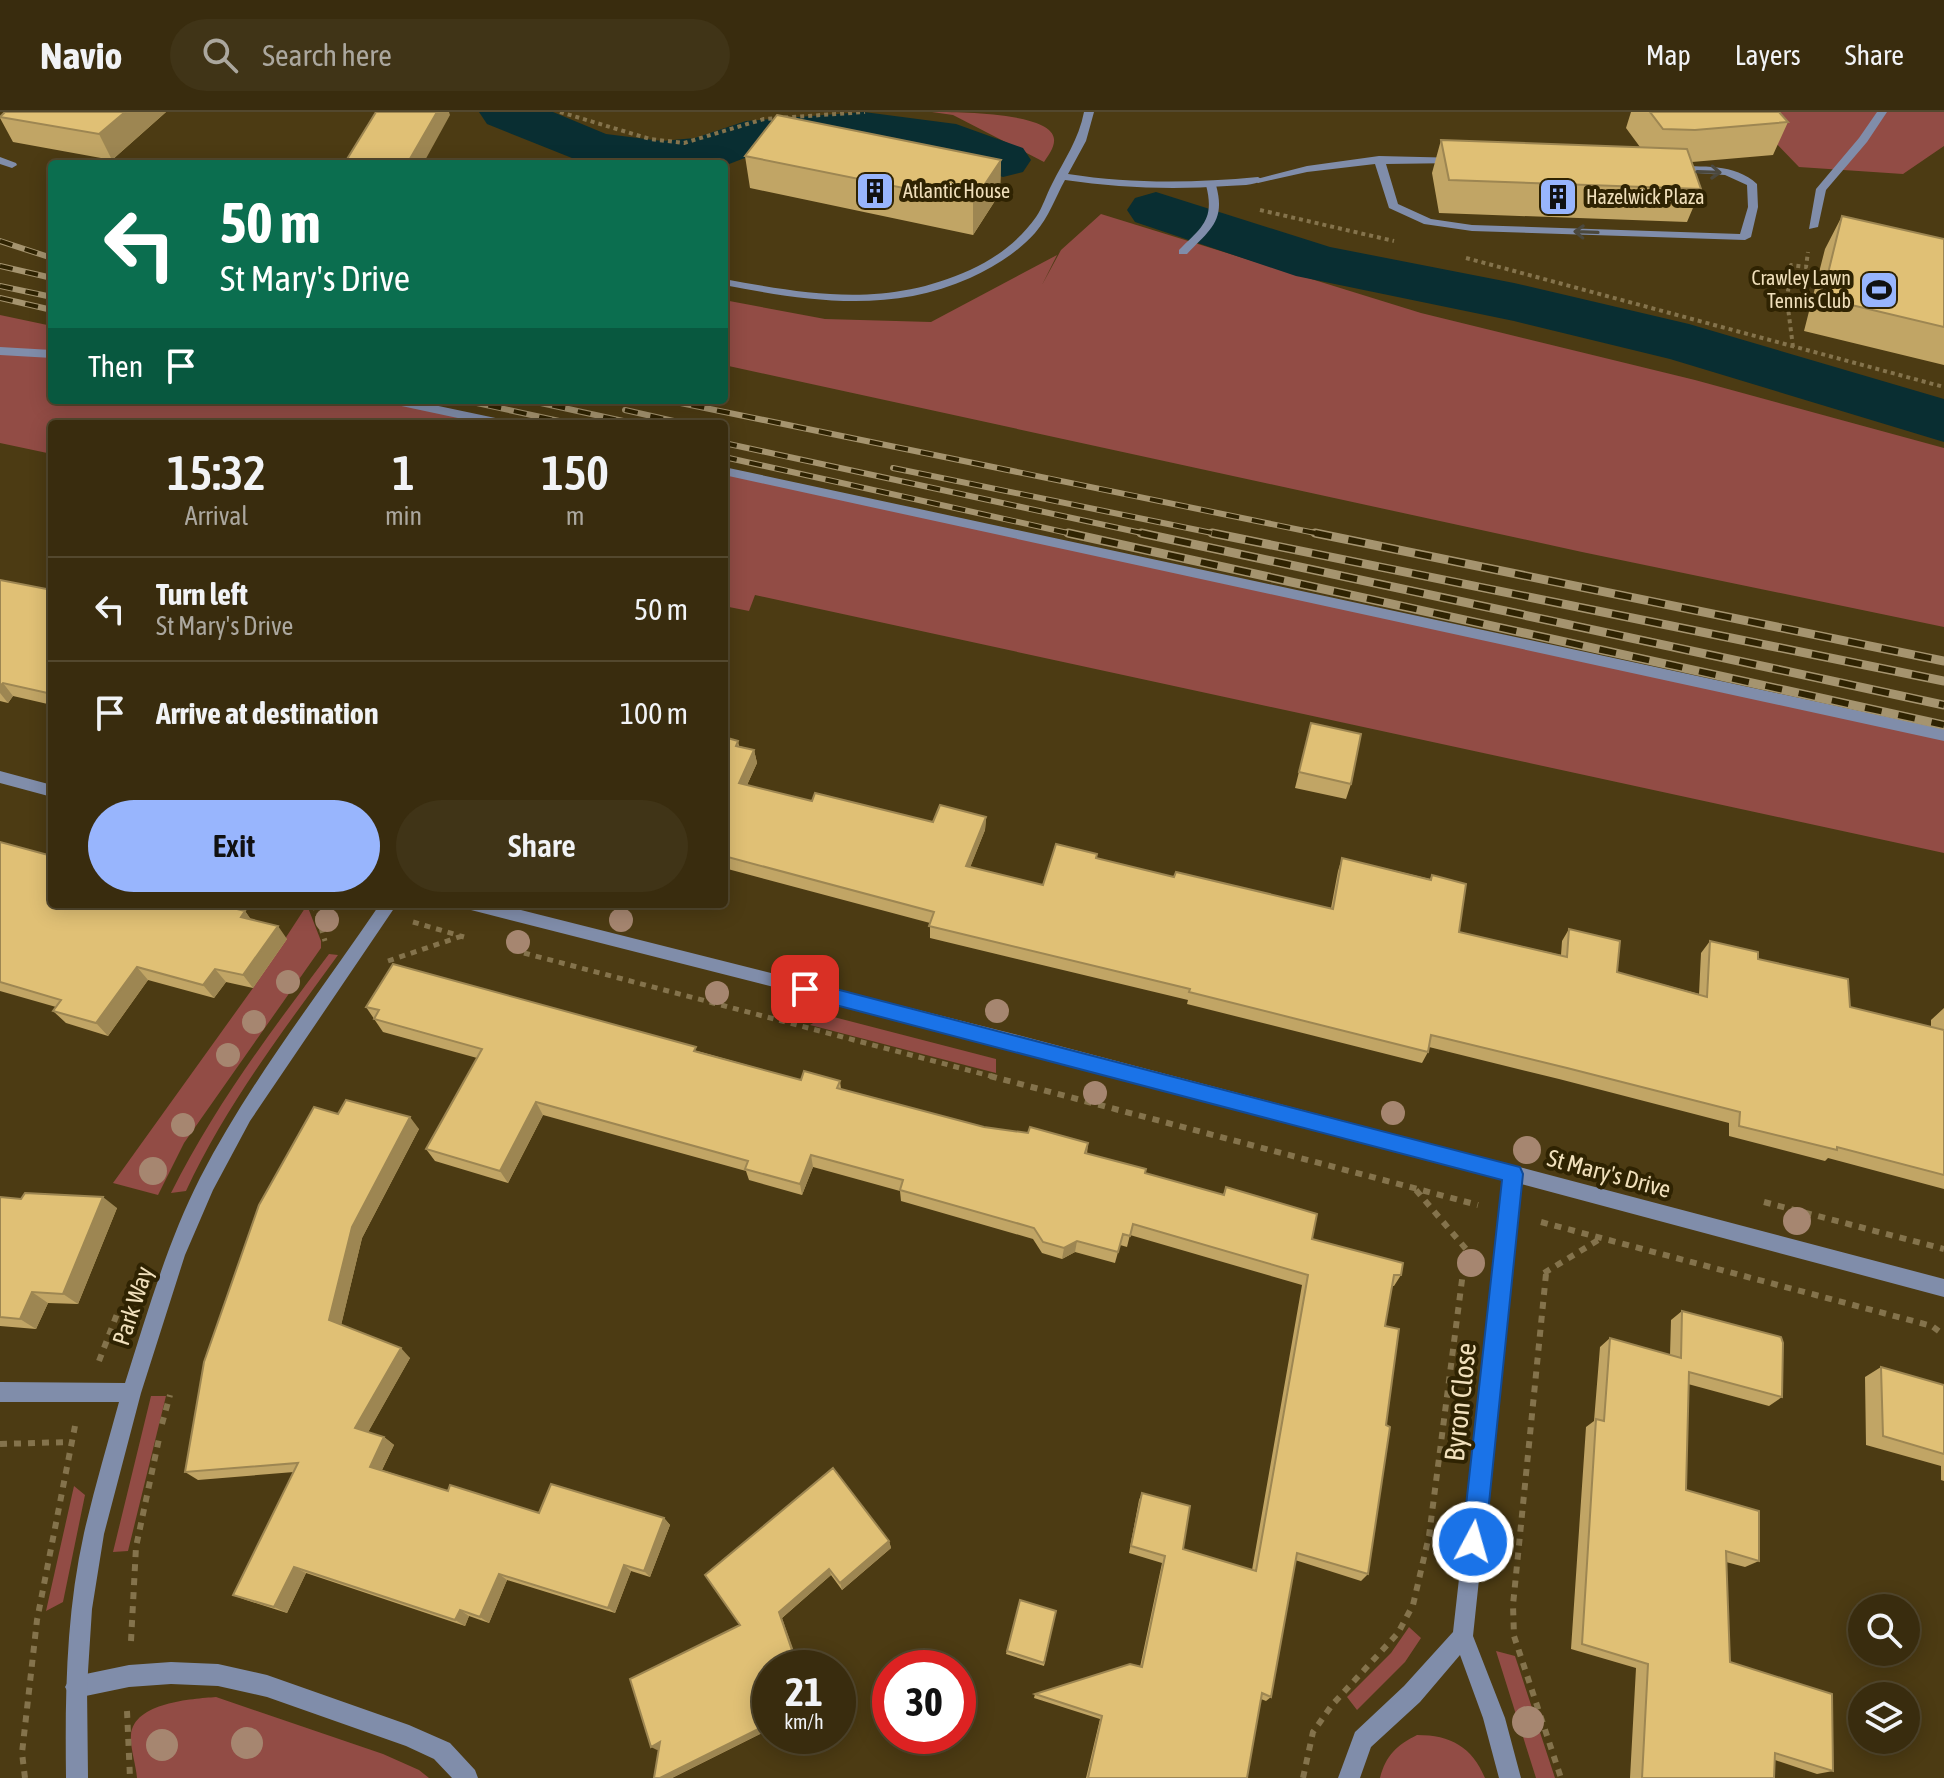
<!DOCTYPE html>
<style>
:root{--surface:#392c0e;--page:#403417;--text:#f1f3f6;--muted:#aba79e;--line:#53482e;--accent:#98b5fd}
body{margin:0;font-family:"Asap Condensed",sans-serif;background:var(--page);color:var(--text);height:100vh;display:flex;flex-direction:column;font-size:30px;white-space:nowrap}
*{box-sizing:border-box;margin:0}
p{font-size:26px;color:var(--muted)}
.icon{flex:none;width:44px;height:44px;fill:none;stroke:currentColor;stroke-width:2;stroke-linecap:round;stroke-linejoin:round}
.map{position:relative;flex:1;overflow:hidden}
.details{position:absolute;left:48px;top:308px;width:680px;height:488px;display:flex;flex-direction:column;background:var(--surface);border-radius:8px;box-shadow:0 4px 20px #0003,0 0 0 2px var(--line)}
.details>*{flex:none}
.banner{position:absolute;left:48px;top:48px;width:680px;height:244px;border-radius:8px;box-shadow:0 4px 20px #0003,0 0 0 2px var(--line);background:#0b6e4f;color:#fff;overflow:hidden}
.buttons{position:absolute;left:1848px;top:1482px;display:grid;gap:16px}
.buttons a{display:grid;place-items:center;width:72px;height:72px;border-radius:50%;background:var(--surface);box-shadow:0 4px 20px #0003,0 0 0 2px var(--line);font-size:40px}
.speed{position:absolute;left:752px;top:1538px;display:flex;gap:16px;font-size:40px;font-weight:700;text-align:center}
.speed>*{display:grid;place-content:center;width:104px;height:104px;border-radius:50%;background:var(--surface);box-shadow:0 4px 20px #0003,0 0 0 2px var(--line);line-height:1}
.speed small{font-size:20px;font-weight:400}
.speed .limit{border:12px solid #d22;background:#fff;color:#111}
.pin{position:absolute;display:grid;place-items:center;width:68px;height:68px;color:#fff;margin:-34px;border-radius:16px;box-shadow:0 4px 12px #0006}
.me{position:absolute;width:88px;margin:-44px;rotate:6deg;stroke-linejoin:round;filter:drop-shadow(0 0 6px #0008)}
.turn{display:flex;align-items:center;gap:28px;height:168px;padding:0 40px;font-size:36px}
.turn .icon{width:104px;height:104px;stroke-width:2.5}
.turn b{display:block;font-size:56px;line-height:68px}
.then{display:flex;align-items:center;height:76px;padding:0 40px;background:#0003;gap:16px;font-size:30px}
.eta{display:flex;justify-content:space-evenly;align-items:center;height:136px;text-align:center}
.eta b{font-size:48px;font-weight:600;line-height:56px}
.primary-button{display:flex;gap:16px;margin-top:auto;padding:16px 40px}
.primary-button a{flex:1;height:92px;border-radius:48px;background:var(--accent);color:#111;font-size:32px;font-weight:600;line-height:92px;text-align:center}
.primary-button a+a{background:var(--page);color:var(--text)}
ul{padding:0;list-style:none}
li{display:flex;align-items:center;gap:24px;height:104px;padding:0 40px;border-top:2px solid var(--line)}
li div{flex:1}
li b{display:block;font-size:30px}
li em{font-style:normal}
header{display:flex;align-items:center;gap:48px;box-sizing:border-box;height:112px;padding:0 40px;background:var(--surface);border-bottom:2px solid var(--line)}
header strong{font-size:38px}
nav{display:flex;gap:44px;margin-inline-start:auto;font-size:28px}
.search{width:560px;height:72px;background:var(--page);display:flex;align-items:center;gap:20px;box-sizing:border-box;padding:0 28px;border-radius:44px;color:var(--muted);font-size:30px}
.map>svg:first-child{display:block}
.green{fill:#924c45}
.lines{fill:none;stroke-linecap:round;stroke-linejoin:round}
.river{fill:#092e32;fill-rule:evenodd}
.path-far2{stroke:#84734c;stroke-width:4;stroke-dasharray:4 4;stroke-linecap:butt}
.path-far1{stroke:#84734c;stroke-width:5;stroke-dasharray:6 6;stroke-linecap:butt}
.path{stroke:#84734c;stroke-width:6;stroke-dasharray:7 7;stroke-linecap:butt}
.service{fill:#808daa;fill-rule:evenodd}
.minor{fill:#808daa;fill-rule:evenodd}
.rail-far1-casing{stroke:#a5946f;stroke-width:6}
.rail-casing{stroke:#a5946f;stroke-width:9}
.rail-far1{stroke:#2f2302;stroke-width:4;stroke-dasharray:13;stroke-linecap:butt}
.rail{stroke:#2f2302;stroke-width:6;stroke-dasharray:17;stroke-linecap:butt}
.tree{fill:#a68670}
.wall{fill:#c1a565}
.shaded-wall{fill:#9d8652}
.building{fill:#e0c075;stroke:#9d8652;stroke-width:2}
.oneway{stroke:#4b483d}
.route{fill:#1a73e8;stroke:#114b97;stroke-width:2}
.labels{text-anchor:middle;stroke-width:8;stroke-linejoin:round;paint-order:stroke}
.far-poi-label{font-size:20px;fill:#f1e0bc;stroke:#2f2302;text-anchor:start}
.street-label{font-size:24px;fill:#f1e0bc;stroke:#2f2302}
.near-street-label{font-size:28px;fill:#f1e0bc;stroke:#2f2302}
</style>
<header>
<strong>Navio</strong>
<div class="search"><svg class="icon" aria-label="search" viewBox="0 0 24 24"><circle cx="10" cy="10" r="6"/><path d="M15 15l6 6"/></svg>Search here</div>
<nav><a>Map</a><a>Layers</a><a>Share</a></nav>
</header>
<div class="map">
<svg width="1944" height="1666" viewBox="0 0 1944 1666">
<rect width="100%" height="100%" fill="#4c3b13"/>
<path class="green" d="M932,0C954,0 1052,0 1054,27C1055,35 1048,44 1044,50L953,3Z
M1746,0H1944V34L1903,62L1799,55Z
M1101,102L1421,201L1695,268L1944,336V515L1582,440L724,253V188L825,207L931,210L1057,143L1042,173L1061,138Z
M0,203L52,214V288H393L505,312H52V342L0,331Z
M724,359L1944,623V741L755,483L749,499L724,494Z
M307,793L321,829V836L184,1031L158,1083L113,1071L253,876Z
M329,842L338,843C283,919 226,993 186,1079L171,1081C214,995 271,919 329,842Z
M826,903L996,947V961L810,913Z
M151,1284H166L128,1439L113,1440Z
M74,1374L85,1383L63,1490L46,1499Z
M1409,1515L1421,1526L1405,1550L1357,1598L1347,1585L1391,1541Z
M1496,1539L1515,1544L1555,1666H1536Z
M216,1585L383,1642L419,1658L429,1666H137C136,1653 130,1636 131,1623C134,1590 192,1587 216,1585Z
M1417,1623C1451,1623 1472,1635 1485,1666H1380C1386,1643 1397,1633 1417,1623Z"/>
<g class="lines">
<path class="river" d="M479,0H553L606,22L662,29L695,26L746,9L864,0L956,12L1023,36L1031,48L1023,60L1003,65L928,40L864,34L755,42L724,54L587,52L487,12Z
M1156,80L1330,135L1514,171L1689,212L1944,287V330L1670,247L1514,209L1296,164L1135,110L1127,98L1135,86Z"/>
<path class="path-far2" d="M560,0L650,27L684,31L764,7L865,0
M1260,98L1394,129
M1466,146L1944,275
M1793,235L1787,188L1791,153L1806,155L1808,140"/>
<path class="path-far1" d="M314,792L325,829
M413,810L464,825
M524,841L998,966
M388,849L462,824"/>
<path class="path" d="M990,964L1478,1093
M1416,1078L1466,1137
M1764,1090L1944,1137
M1541,1110L1932,1214L1944,1223
M1544,1161L1600,1127
M1546,1162L1513,1493L1514,1524L1561,1666
M99,1249L117,1202
M162,1312L170,1283
M0,1332L70,1330
M131,1529L136,1435L160,1322
M127,1599L130,1666
M25,1666L22,1641L37,1508L75,1314
M1303,1666L1313,1620L1332,1593L1398,1521L1413,1493L1429,1424L1466,1137"/>
<path class="service" d="M1877,0H1887L1867,30L1826,78L1818,115L1809,117L1816,77L1859,26Z
M1379,44L1462,46V50L1458,51L1386,52L1398,92L1431,107L1472,113L1740,122L1748,95L1747,73L1725,63L1669,59L1668,57L1673,54C1701,55 1735,51 1757,72L1758,95L1751,125L1745,128L1472,119L1424,112L1389,96L1375,52L1307,60L1258,71L1253,68L1307,54Z
M0,45L16,51L17,53L12,56L0,52Z
M1211,70L1216,73C1226,109 1210,118 1187,142H1179V138C1202,115 1215,108 1206,73Z
M0,235L52,238V246L0,243Z
M386,288H410L505,308L511,312H486L392,292Z
M724,355L1944,617V629L724,363Z
M171,1550L218,1552L267,1563L409,1613L450,1631L475,1658L478,1666H452L434,1647L406,1634L267,1585L218,1574L171,1572L129,1575L76,1586L69,1582L65,1575L69,1568L76,1564L129,1553Z"/>
<path class="minor" d="M1084,0H1094L1086,29L1068,62C1132,72 1194,71 1258,65L1263,68C1254,74 1239,73 1227,74C1173,78 1119,76 1065,68C1055,86 1049,105 1035,121C1017,141 994,155 970,166C890,202 807,189 724,173V167C811,183 886,196 970,158C995,147 1020,128 1036,105C1043,95 1046,83 1052,72C1064,48 1079,27 1084,0Z
M0,659L52,673V685L0,671Z
M380,792H397L250,1009L213,1078L185,1143L141,1281L104,1422L92,1497L87,1575L88,1666H66C65,1584 66,1502 84,1421C94,1377 107,1334 119,1290H0V1270L125,1271C147,1202 167,1131 200,1066C250,969 319,882 380,792Z
M463,792H497L1018,923L1944,1167V1185L1521,1072L1473,1524L1505,1606L1521,1666H1499L1483,1606L1460,1543L1420,1590L1371,1635L1360,1666H1338L1355,1620L1404,1574L1453,1520L1504,1067L1018,937L471,798L465,797Z"/>
<defs>
<path id="rail-far1" d="M0,129L52,146
M0,154L52,166
M0,174L52,185
M0,186L52,198
M463,288L573,312
M527,288L637,312
M666,288L1325,423
M625,298L687,312
M724,331L1151,423
M724,345L1077,423
M893,356L1222,423"/>
<path id="rail" d="M1068,421L1944,613
M1141,421L1944,593
M1212,421L1944,569
M1315,421L1944,549"/>
</defs>
<use href="#rail-far1" class="rail-far1-casing"/>
<use href="#rail" class="rail-casing"/>
<use href="#rail-far1" class="rail-far1"/>
<use href="#rail" class="rail"/>
</g>
<g class="tree">
<circle cx="327" cy="808" r="12"/>
<circle cx="621" cy="808" r="12"/>
<circle cx="518" cy="830" r="12"/>
<circle cx="827" cy="860" r="12"/>
<circle cx="288" cy="870" r="12"/>
<circle cx="717" cy="881" r="12"/>
<circle cx="997" cy="899" r="12"/>
<circle cx="254" cy="910" r="12"/>
<circle cx="228" cy="943" r="12"/>
<circle cx="1095" cy="981" r="12"/>
<circle cx="1393" cy="1001" r="12"/>
<circle cx="183" cy="1013" r="12"/>
<circle cx="1527" cy="1038" r="14"/>
<circle cx="153" cy="1059" r="14"/>
<circle cx="1797" cy="1109" r="14"/>
<circle cx="1471" cy="1151" r="14"/>
<circle cx="1528" cy="1610" r="16"/>
<circle cx="247" cy="1631" r="16"/>
<circle cx="162" cy="1633" r="16"/>
</g>
<path class="wall" d="M166,0L112,48L13,30L0,6V4Z
M1631,0H1779L1788,10L1773,43L1692,50L1701,77L1687,110L1439,101L1432,61L1441,28L1640,35L1626,16Z
M745,44L1001,48L1000,81L973,123L750,76Z
M1842,104L1944,127V253L1804,219L1825,137Z
M0,468L52,478V593L13,584L8,591L0,589Z
M1311,611L1351,672L1346,687L1295,676Z
M724,625L738,629L739,634L754,638L757,651L747,673L812,689L933,710L986,705L985,718L970,755L1043,773L1097,742L1096,746L1174,765L1331,796L1338,759L1342,746L1430,767L1432,763L1459,820L1561,843L1562,829L1569,817L1617,860L1699,882L1701,841L1710,829L1758,847L1850,895L1931,915V908L1944,896V1077L1828,1046L1825,1049L1729,1024V1011L1559,967L1429,935L1428,940L1422,951L1187,892L1188,888L930,826V811L724,756Z
M0,730L52,792L245,799L251,808L287,827L253,876L226,870L214,886L148,868L108,924L66,911L53,899L56,895L0,879Z
M366,895L697,939L801,968L840,969L841,977L984,1015L1088,1031L1087,1042L1145,1061L1223,1083L1226,1075L1312,1127L1401,1163L1394,1174H1392L1385,1214L1386,1313L1368,1462L1361,1469L1295,1448L1271,1585L1266,1589L1261,1587L1247,1666H1086L1100,1607L1034,1586L1035,1582L1140,1555L1162,1451L1129,1441L1139,1388L1142,1381L1183,1437L1252,1458L1302,1173L1130,1123L1127,1135L1120,1133L1115,1151L1075,1140L1062,1147L1042,1141L1033,1127L901,1089L900,1079L813,1055L802,1083L749,1068L746,1059L543,1003L508,1071L435,1049L426,1037L477,946L383,920Z
M338,1002L419,1017L362,1126L341,1213L410,1246L368,1320L384,1325L394,1333L382,1358L448,1379L539,1401L664,1406L670,1413L650,1465L631,1459L615,1501L507,1468L489,1511L469,1504L465,1514L306,1461L287,1501L246,1488L233,1483L294,1360L198,1368L185,1360Z
M0,1085L117,1096L78,1192L48,1191L36,1217L0,1214Z
M1682,1199L1782,1285L1769,1294L1688,1272L1686,1378L1759,1449L1745,1455L1726,1450L1730,1550L1833,1659L1817,1662L1775,1648L1774,1666H1630L1636,1556L1571,1537L1586,1315L1594,1309L1600,1235L1610,1226L1670,1243L1671,1208Z
M1881,1255L1944,1273V1369L1941,1368V1354L1866,1333L1865,1265Z
M889,1429L891,1436L842,1478L831,1463L782,1506L770,1617L672,1666H654L659,1637L657,1638L740,1513L705,1463Z
M1020,1488L1056,1499L1044,1554L1006,1542Z"/>
<path class="shaded-wall" d="M125,0H166L112,48L99,22Z
M437,0H449L450,3L423,52H407Z
M1001,48L1000,81L973,123V90Z
M3,571L13,584L8,591L0,581V574Z
M754,638L757,651L742,684L739,671Z
M986,705L985,718L966,766V754Z
M245,799L255,813L241,805Z
M278,814L287,827L253,876L243,863Z
M137,855L148,868L108,924L96,911Z
M215,857L226,870L214,886L203,873Z
M536,990L543,1003L508,1071L500,1059Z
M410,1005L419,1017L362,1126L340,1218L329,1208L352,1115Z
M811,1043L813,1055L802,1083L800,1072Z
M103,1085L117,1096L78,1192L63,1182Z
M1077,1129L1075,1140L1062,1147L1064,1136Z
M32,1180L48,1191L36,1217L20,1207Z
M401,1236L410,1246L366,1324L355,1316Z
M384,1325L394,1333L380,1362L370,1355Z
M664,1406L670,1413L650,1465L644,1459Z
M889,1429L891,1436L842,1478L840,1471Z
M624,1453L631,1459L615,1501L608,1496Z
M294,1455L306,1461L287,1501L274,1495Z
M829,1457L831,1463L782,1506L800,1556H798L779,1500Z
M499,1462L507,1468L489,1511L480,1505Z
M460,1498L469,1504L465,1514L455,1508Z
M770,1611V1617L672,1666H660Z
M660,1630L666,1634L657,1638L651,1635Z"/>
<path class="building" d="M5,0H125L99,22L0,5Z
M376,0H437L407,52H344Z
M1650,0H1779L1788,10L1695,18L1663,17Z
M777,3L1001,48L973,90L745,44Z
M1441,28L1687,37L1701,77L1449,68Z
M1842,104L1944,127V215L1822,186Z
M0,468L52,478V582L3,571L0,574Z
M1311,611L1361,622L1351,672L1299,660Z
M724,625L738,629L736,634L754,638L739,671L812,689L815,681L933,710L940,693L986,705L966,754L1043,773L1056,732L1097,742L1096,746L1174,765L1176,760L1333,797L1342,746L1431,768L1432,763L1466,772L1459,820L1567,845L1569,817L1620,829L1617,860L1707,885L1710,829L1758,840V847L1848,867L1850,895L1944,918V1063L1837,1035V1038L1739,1014L1740,1000L1567,956L1431,923L1428,940L1189,880L1190,877L929,814L934,800L724,744Z
M0,730L52,744V792H217L245,799L241,805L278,814L243,863L215,857L203,873L137,855L96,911L53,899L61,888L0,870Z
M393,852L696,935L694,939L801,968L804,959L840,969L837,976L984,1015L1028,1021L1030,1015L1088,1031L1085,1041L1146,1057L1145,1061L1224,1083L1226,1075L1317,1102L1312,1127L1403,1151L1401,1163H1394L1385,1214L1399,1217L1386,1313L1390,1315L1368,1462L1297,1441L1271,1585L1262,1581L1247,1666H1088L1102,1604L1035,1582L1130,1552L1142,1555L1165,1444L1131,1434L1142,1381L1190,1394L1183,1437L1256,1459L1308,1163L1133,1112L1130,1124L1123,1122L1118,1140L1077,1129L1064,1136L1043,1130L1034,1116L900,1078L903,1068L811,1043L800,1072L745,1057L748,1049L536,990L500,1059L426,1037L482,937L374,907L379,898L366,895Z
M346,988L410,1005L352,1115L329,1208L401,1236L355,1316L384,1325L370,1355L448,1379L450,1373L539,1401L551,1372L664,1406L644,1459L624,1453L608,1496L499,1462L480,1505L460,1498L455,1508L294,1455L274,1495L233,1483L298,1351L185,1360L204,1250L259,1093L314,995L338,1002Z
M25,1081L103,1085L63,1182L32,1180L20,1207L0,1205V1085L21,1087Z
M1682,1199L1781,1225L1783,1231L1782,1285L1689,1260L1686,1378L1759,1399V1449L1726,1439L1730,1550L1832,1582L1833,1659L1775,1641L1774,1666H1642L1648,1552L1582,1532L1596,1307L1604,1309L1610,1226L1681,1246Z
M1881,1255L1944,1273V1342L1883,1324Z
M833,1356L889,1429L840,1471L829,1457L779,1500L798,1556H770V1611L660,1666H654L660,1630L651,1635L630,1567L740,1513L705,1463Z
M1020,1488L1056,1499L1044,1551L1007,1539Z"/>
<defs><path id="oneway-shaft" d="M-6 0H5M1.5-3L5.5 0L1.5 3" fill="none" stroke-width="1.6" stroke-linecap="round" stroke-linejoin="round" transform="scale(2)"/></defs>
<g class="oneway">
<use href="#oneway-shaft" transform="translate(1709 60) rotate(2)"/>
<use href="#oneway-shaft" transform="translate(1586 120) rotate(-178)"/>
</g>
<path class="route" d="M805,869L1520,1055L1523,1062L1485,1430L1482,1439L1473,1442L1465,1439L1462,1430L1502,1068L805,885L799,882L796,877L799,871Z"/>
<defs>
<symbol id="building-square" viewBox="-11 -11 22 22"><rect x="-9" y="-9" width="18" height="18" rx="4" fill="#98b5fd" stroke="#2f2302"/><path d="M-4-6H4V6H1V3H-1V6H-4ZM-2.5-4.3h1.7v1.8h-1.7ZM.8-4.3h1.7v1.8H.8ZM-2.5-1h1.7V.8h-1.7ZM.8-1h1.7V.8H.8Z" fill="#111"/></symbol>
<symbol id="stadium-square" viewBox="-11 -11 22 22"><rect x="-9" y="-9" width="18" height="18" rx="4" fill="#98b5fd" stroke="#2f2302"/><path d="M0-5a6.5 5 0 1 0 0 10a6.5 5 0 1 0 0-10ZM-3.5-1.8h7v3.6h-7Z" fill="#111"/></symbol>
</defs>
<g fill-rule="evenodd">
<use href="#building-square" x="853" y="57" width="44" height="44"/>
<use href="#building-square" x="1536" y="63" width="44" height="44"/>
<use href="#stadium-square" x="1857" y="156" width="44" height="44"/>
</g>
<g class="labels">
<g class="far-poi-label">
<text x="903" y="86">Atlantic House</text>
<text x="1586" y="92">Hazelwick Plaza</text>
<text x="1851" y="173" text-anchor="end">Crawley Lawn<tspan x="1851" dy="23">Tennis Club</tspan></text>
</g>
<g class="street-label">
<text transform="translate(1609 1062) rotate(15)" y="8">St Mary's Drive</text>
<text transform="translate(133 1194) rotate(-72)" y="8">Park Way</text>
</g>
<g class="near-street-label">
<text transform="translate(1460 1290) rotate(-84)" y="10">Byron Close</text>
</g>
</g>
</svg>
<div class="buttons">
<a><svg class="icon" aria-label="search" viewBox="0 0 24 24"><circle cx="10" cy="10" r="6"/><path d="M15 15l6 6"/></svg></a>
<a><svg class="icon" aria-label="layers" viewBox="0 0 24 24"><path d="M12 4l9 5-9 5-9-5zM3 14l9 5 9-5"/></svg></a>
</div>
<div class="speed"><div>21<small>km/h</small></div><div class="limit">30</div></div>
<div class="pin" style="left:805px;top:877px;background:#d93025"><svg class="icon" aria-label="arrive" viewBox="0 0 24 24"><path d="M6 21V4h12l-3 4 3 4H6"/></svg></div>
<svg class="me" style="left:1473px;top:1430px" viewBox="-20 -20 40 40"><circle r="17" fill="#1a73e8" stroke="#fff" stroke-width="3"/><path d="M0-11L8 9 0 5-8 9z" fill="#fff"/></svg>
<div class="banner">
<div class="turn"><svg class="icon" aria-label="left" viewBox="0 0 24 24"><path d="M17 20v-9H6M10 6l-5 5 5 5"/></svg><div><b>50 m</b>St Mary's Drive</div></div>
<div class="then">Then<svg class="icon" aria-label="arrive" viewBox="0 0 24 24"><path d="M6 21V4h12l-3 4 3 4H6"/></svg></div>
</div>
<section class="details">
<div class="eta">
<div><b>15:32</b><p>Arrival</p></div>
<div><b>1</b><p>min</p></div>
<div><b>150</b><p>m</p></div>
</div>
<ul>
<li><svg class="icon" aria-label="left" viewBox="0 0 24 24"><path d="M17 20v-9H6M10 6l-5 5 5 5"/></svg><div><b>Turn left</b><p>St Mary's Drive</p></div><em>50 m</em></li>
<li><svg class="icon" aria-label="arrive" viewBox="0 0 24 24"><path d="M6 21V4h12l-3 4 3 4H6"/></svg><div><b>Arrive at destination</b></div><em>100 m</em></li>
</ul>
<div class="primary-button"><a>Exit</a><a>Share</a></div>
</section>
</div>
